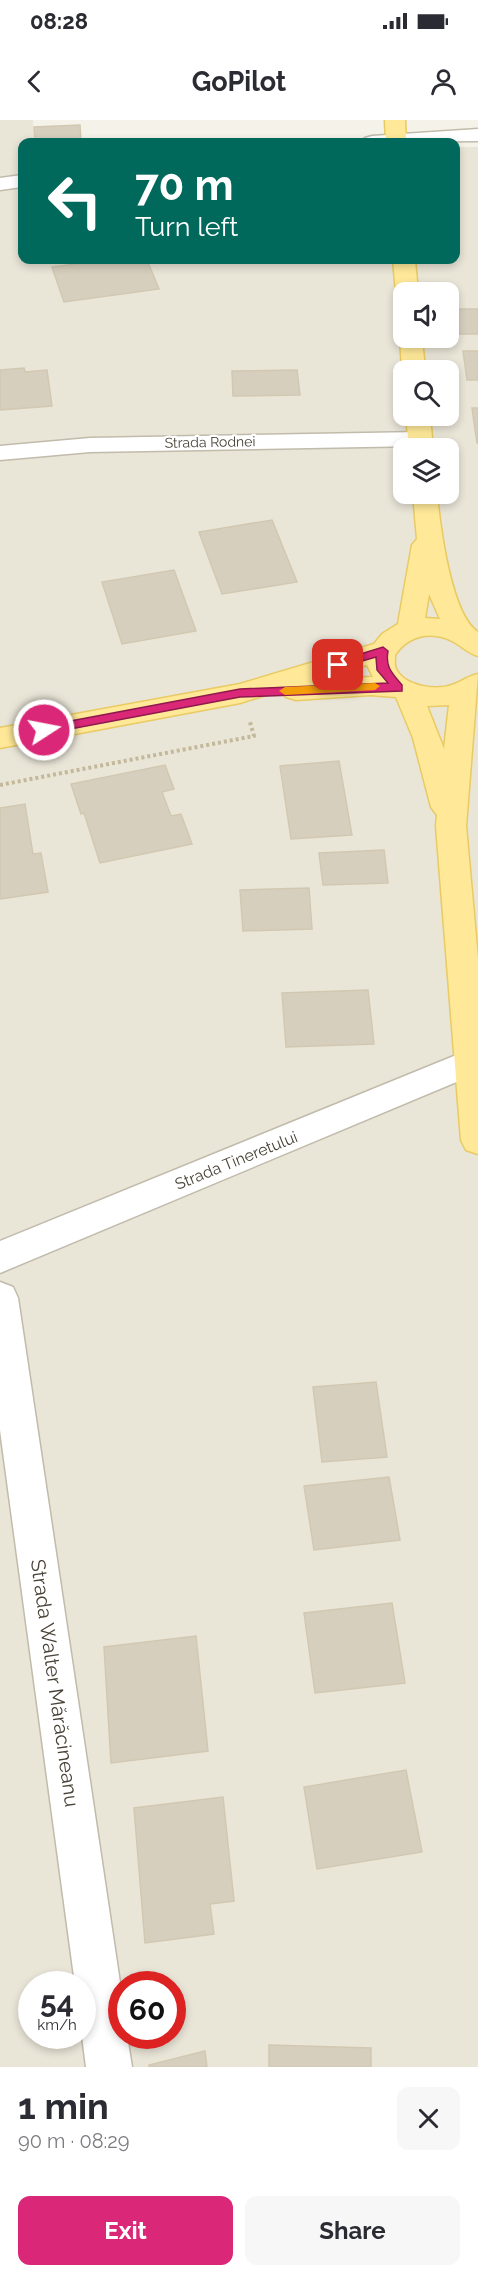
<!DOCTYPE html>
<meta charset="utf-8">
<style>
:root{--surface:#fff;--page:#f7f7f7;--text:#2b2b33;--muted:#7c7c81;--accent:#db2777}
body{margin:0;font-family:Raleway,sans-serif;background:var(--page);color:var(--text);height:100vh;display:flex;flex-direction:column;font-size:22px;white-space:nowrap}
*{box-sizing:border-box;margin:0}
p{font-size:20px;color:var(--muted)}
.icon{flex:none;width:33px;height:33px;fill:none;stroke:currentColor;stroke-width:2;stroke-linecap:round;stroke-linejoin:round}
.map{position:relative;height:1947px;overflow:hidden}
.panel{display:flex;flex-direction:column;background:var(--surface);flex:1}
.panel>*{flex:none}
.banner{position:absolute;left:18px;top:18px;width:442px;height:126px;border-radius:12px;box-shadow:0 3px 9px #0003;background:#00695c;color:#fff;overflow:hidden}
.fabs{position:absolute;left:393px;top:162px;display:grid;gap:12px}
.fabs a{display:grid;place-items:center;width:66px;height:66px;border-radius:12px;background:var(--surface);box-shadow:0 3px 9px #0003;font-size:30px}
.speed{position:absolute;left:18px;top:1851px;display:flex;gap:12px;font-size:30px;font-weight:700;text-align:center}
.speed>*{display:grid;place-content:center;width:78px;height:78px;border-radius:50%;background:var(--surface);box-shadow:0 3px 9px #0003;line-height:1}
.speed small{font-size:15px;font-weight:400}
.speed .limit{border:9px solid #d22;background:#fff;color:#111}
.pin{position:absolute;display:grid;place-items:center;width:51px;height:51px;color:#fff;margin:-26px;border-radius:12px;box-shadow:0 3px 9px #0006}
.me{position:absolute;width:66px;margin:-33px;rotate:79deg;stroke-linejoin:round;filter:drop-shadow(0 0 4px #0008)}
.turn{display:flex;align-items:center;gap:21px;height:126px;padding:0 18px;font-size:27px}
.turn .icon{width:78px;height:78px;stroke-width:2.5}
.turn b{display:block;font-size:42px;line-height:51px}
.round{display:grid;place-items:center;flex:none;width:63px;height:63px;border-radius:12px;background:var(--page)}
.head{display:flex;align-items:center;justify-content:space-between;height:102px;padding:0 18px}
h1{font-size:36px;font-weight:700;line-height:45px}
.cta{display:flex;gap:12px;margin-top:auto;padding:12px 18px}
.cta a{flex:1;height:69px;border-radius:12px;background:var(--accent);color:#fff;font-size:24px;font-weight:700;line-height:69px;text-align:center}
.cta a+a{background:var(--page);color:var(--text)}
.status{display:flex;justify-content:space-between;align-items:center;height:42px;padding:0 30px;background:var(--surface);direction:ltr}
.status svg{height:16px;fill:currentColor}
header{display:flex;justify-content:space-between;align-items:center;height:78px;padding:0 18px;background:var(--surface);font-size:27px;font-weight:700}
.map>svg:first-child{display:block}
.residential{fill:#e9e5d7;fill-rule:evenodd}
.building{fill:#d7cfbe;stroke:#d2c8b1;stroke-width:1.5}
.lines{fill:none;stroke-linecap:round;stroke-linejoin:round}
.minor-casing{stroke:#c1bbab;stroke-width:3}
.major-casing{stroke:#e9ca63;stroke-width:3}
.path{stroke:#c4b89b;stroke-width:4;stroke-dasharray:3 3;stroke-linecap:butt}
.minor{fill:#fff;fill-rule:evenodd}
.major{fill:#ffe998;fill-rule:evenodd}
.route{fill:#db2777;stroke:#8e194d;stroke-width:1.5}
.slow{fill:#f59e0b}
.labels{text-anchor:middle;stroke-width:4.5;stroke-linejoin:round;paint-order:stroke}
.far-street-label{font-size:14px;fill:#494337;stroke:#fff}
.street-label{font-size:16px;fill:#494337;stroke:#fff}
.near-street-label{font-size:20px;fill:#494337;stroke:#fff}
</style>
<div class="status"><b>08:28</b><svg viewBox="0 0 49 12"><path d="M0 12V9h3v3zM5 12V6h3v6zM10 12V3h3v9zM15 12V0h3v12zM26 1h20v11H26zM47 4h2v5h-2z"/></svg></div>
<header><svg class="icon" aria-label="back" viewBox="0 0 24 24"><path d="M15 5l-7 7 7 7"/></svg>GoPilot<svg class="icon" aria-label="person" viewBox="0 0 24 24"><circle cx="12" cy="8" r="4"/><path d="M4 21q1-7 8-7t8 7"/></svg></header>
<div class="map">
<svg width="478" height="1947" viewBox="0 0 478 1947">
<rect width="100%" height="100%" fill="#f5f2e9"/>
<path class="residential" d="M0,0H33L34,22H22V140H456V27H478V1947H0ZM404,172H448V218H404ZM404,250H448V296H404ZM404,328H448V374H404ZM32,1864H82V1916H32ZM122,1864H172V1916H122Z"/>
<path class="building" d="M80,5L81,22H35L34,7Z
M105,140H147L159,169L64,182L52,147Z
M456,189H478V214H459Z
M463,231H478V260H467Z
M24,248L25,252L47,250L52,286L0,290V250Z
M297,250L300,275L233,276L232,251Z
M472,288H478V323H477Z
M272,400L297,462L222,474L199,412Z
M174,450L196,511L122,524L102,462Z
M339,641L352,715L291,719L280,646Z
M165,645L174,669L162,672L171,696L181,694L192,724L100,743L84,693L81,694L71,664Z
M25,684L33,734L41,733L48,772L0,779V688Z
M384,730L388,763L323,765L319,733Z
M309,768L312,809L243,811L240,770Z
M368,870L374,924L286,927L282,873Z
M376,1262L387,1337L322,1342L313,1267Z
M389,1357L400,1420L314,1430L304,1366Z
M392,1483L405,1563L315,1573L304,1493Z
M196,1516L208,1631L111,1643L104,1527Z
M406,1650L422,1732L317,1749L304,1667Z
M223,1677L234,1781L210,1784L214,1814L145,1823L134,1688Z
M269,1925L371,1928V1947H269Z
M205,1931L207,1947H149V1945Z"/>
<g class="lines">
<defs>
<path id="minor" d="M478,9V21L362,22L365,18L372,16Z
M22,55V67L0,70V58Z
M420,312L429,314L432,319L429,324L420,326L90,332L0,340V326L90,318Z
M471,929L478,931V953L0,1153V1121Z
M0,1162L13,1167L18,1178L122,1876V1916H127L132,1947H86L82,1916V1864H75L0,1310Z"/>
<path id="major" d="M385,0H405L406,22H386Z
M393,140H415L418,172H404V178L399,177L396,172Z
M404,213V218H422L425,250H402L400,218Z
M406,296H430L433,328H409Z
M413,374H437C440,406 451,495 478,512V536C468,533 463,527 454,522C432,510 408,515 395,535C395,540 394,545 396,549C404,566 436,571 452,565C461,562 468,556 478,554L466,706L478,839V1034L466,1030L461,1020L436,706L437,695L431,687L413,618L396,577L370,575L296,580L286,577L282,570L240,583L0,628V608L240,564L374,524L382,514L398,504L412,425L417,419ZM429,474L440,499L425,498ZM367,545L373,557L319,559ZM449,585L444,629L427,586Z"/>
</defs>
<use href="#minor" class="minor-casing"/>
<use href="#major" class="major-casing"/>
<path class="path" d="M0,665L254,616L250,602"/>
<use href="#minor" class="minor"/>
<use href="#major" class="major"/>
</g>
<path class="route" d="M383,527L388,531C385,547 392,553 402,565V571L240,577L44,614L38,610L44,606L240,569L388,563L377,550L376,537L338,548L333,545L334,542Z"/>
<path class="slow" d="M375,563L380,566L375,570L285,575L279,571L285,567Z"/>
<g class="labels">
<g class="far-street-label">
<text transform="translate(210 322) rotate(-1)" y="5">Strada Rodnei</text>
</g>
<g class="street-label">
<text transform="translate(236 1040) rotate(-22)" y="6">Strada Tineretului</text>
</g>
<g class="near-street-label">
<text transform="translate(55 1563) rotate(82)" y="7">Strada Walter Mărăcineanu</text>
</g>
</g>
</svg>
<div class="fabs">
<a><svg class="icon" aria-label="sound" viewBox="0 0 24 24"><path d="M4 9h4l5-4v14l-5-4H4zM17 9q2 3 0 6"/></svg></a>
<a><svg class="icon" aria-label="search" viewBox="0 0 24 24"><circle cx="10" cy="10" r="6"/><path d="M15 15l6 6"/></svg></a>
<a><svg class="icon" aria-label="layers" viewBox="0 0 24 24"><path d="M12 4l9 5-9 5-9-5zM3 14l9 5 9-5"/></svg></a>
</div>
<div class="speed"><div>54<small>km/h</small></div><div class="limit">60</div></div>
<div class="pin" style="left:338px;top:545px;background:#d93025"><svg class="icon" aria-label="arrive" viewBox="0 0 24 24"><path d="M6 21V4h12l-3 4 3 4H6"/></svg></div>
<svg class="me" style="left:44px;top:610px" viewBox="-20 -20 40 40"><circle r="17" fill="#db2777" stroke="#fff" stroke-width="3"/><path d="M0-11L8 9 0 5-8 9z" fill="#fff"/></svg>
<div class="banner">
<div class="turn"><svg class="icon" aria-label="left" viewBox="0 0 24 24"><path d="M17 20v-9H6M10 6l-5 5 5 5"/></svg><div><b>70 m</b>Turn left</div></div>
</div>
</div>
<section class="panel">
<div class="head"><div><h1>1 min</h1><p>90 m · 08:29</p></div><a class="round"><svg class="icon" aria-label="close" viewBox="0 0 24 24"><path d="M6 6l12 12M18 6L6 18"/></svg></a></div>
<div class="cta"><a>Exit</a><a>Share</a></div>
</section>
